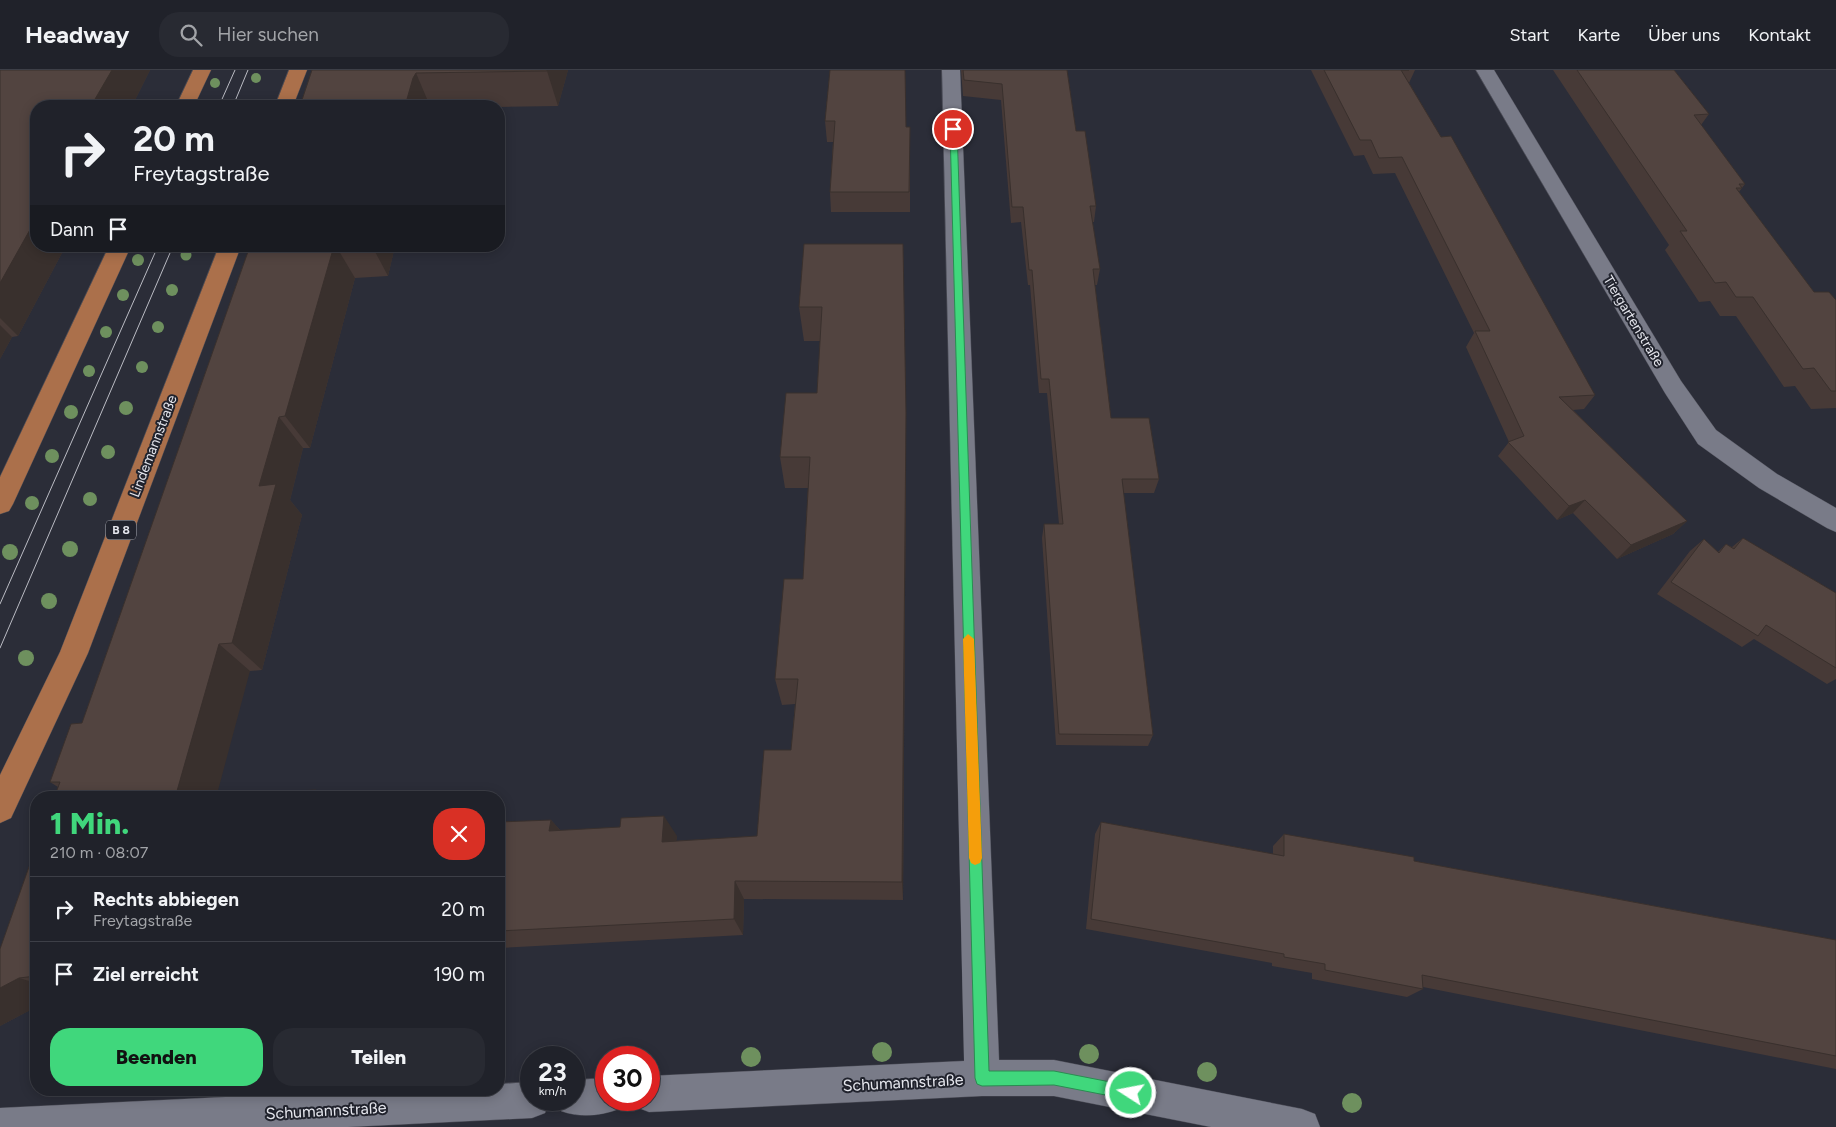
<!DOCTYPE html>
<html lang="de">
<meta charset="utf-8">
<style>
:root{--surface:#20222a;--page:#282a32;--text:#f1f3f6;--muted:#a2a4a8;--line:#3d3f47;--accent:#40d77c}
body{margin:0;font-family:Figtree,sans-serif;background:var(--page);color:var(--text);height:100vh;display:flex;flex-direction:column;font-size:19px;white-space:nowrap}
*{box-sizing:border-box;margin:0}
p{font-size:16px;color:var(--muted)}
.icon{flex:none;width:28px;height:28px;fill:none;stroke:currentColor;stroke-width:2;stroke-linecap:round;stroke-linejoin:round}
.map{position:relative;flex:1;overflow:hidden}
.panel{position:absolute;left:30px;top:721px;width:475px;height:305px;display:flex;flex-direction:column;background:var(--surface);border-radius:20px;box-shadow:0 2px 12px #0003,0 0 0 1px var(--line)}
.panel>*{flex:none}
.banner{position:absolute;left:30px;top:30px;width:475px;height:152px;border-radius:20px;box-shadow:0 2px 12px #0003,0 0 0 1px var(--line);background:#20222a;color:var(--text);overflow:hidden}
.speed{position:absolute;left:520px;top:976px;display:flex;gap:10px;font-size:25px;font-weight:700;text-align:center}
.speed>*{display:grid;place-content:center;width:65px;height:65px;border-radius:50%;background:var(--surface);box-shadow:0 2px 12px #0003,0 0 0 1px var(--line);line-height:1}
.speed small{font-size:12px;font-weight:400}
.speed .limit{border:8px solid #d22;background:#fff;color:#111}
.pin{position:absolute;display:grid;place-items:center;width:42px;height:42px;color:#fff;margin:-21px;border:2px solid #fff;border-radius:50%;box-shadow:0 1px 5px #0007}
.me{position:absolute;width:55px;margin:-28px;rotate:281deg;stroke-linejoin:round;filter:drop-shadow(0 0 4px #0008)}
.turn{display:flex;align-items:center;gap:18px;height:105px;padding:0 20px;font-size:22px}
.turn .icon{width:65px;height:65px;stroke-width:2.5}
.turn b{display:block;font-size:35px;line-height:42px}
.then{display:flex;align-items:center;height:48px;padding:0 20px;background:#0003;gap:10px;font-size:19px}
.round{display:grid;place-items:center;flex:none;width:52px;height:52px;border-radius:20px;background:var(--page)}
.head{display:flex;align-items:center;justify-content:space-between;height:85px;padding:0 20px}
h1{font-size:30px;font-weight:800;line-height:38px;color:var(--accent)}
.action{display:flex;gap:10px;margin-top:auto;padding:10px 20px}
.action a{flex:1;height:58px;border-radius:20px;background:var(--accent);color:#111;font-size:20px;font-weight:800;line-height:58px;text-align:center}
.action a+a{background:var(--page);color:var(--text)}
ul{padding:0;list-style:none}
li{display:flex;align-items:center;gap:15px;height:65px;padding:0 20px;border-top:1px solid var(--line)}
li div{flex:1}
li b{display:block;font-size:19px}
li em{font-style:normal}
header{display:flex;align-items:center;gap:30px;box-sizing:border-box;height:70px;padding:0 25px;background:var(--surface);border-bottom:1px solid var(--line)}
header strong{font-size:24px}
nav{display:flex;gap:28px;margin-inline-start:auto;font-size:18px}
.search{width:350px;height:45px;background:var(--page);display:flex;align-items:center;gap:12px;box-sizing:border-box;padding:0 18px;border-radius:20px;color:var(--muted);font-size:19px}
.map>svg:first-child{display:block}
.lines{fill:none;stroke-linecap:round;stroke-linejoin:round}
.minor-casing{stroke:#4a4b55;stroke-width:1}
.major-casing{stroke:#4a4b55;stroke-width:1}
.minor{fill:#797b88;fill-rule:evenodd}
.major{fill:#ab704b;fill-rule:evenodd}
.tram{stroke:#bbbcc4;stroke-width:1}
.tree{fill:#6e905e}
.wall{fill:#473a37}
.shaded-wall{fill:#39302d}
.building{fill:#524440;stroke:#39302d}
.route{fill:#40d77c;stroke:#2a8c51}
.slow{fill:#f59e0b}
.labels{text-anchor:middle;stroke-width:4;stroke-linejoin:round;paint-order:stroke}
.shield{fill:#21232d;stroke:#aaacb3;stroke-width:1}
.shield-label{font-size:12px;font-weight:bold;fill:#e5e6ed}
.street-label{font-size:14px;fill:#e5e6ed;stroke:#21232d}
.near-street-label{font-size:16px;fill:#e5e6ed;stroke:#21232d}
</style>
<header>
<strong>Headway</strong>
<div class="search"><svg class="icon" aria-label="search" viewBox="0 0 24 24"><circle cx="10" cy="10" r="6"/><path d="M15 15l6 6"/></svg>Hier suchen</div>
<nav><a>Start</a><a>Karte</a><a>Über uns</a><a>Kontakt</a></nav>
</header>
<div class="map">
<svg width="1836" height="1057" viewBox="0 0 1836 1057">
<rect width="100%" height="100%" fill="#2b2d38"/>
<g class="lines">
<defs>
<path id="minor" d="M942,0H960L999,990H1054L1302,1039L1315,1044L1320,1057H1211L1054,1026H982L649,1042L636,1037L634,1030H649V1006L964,991Z
M1476,0H1494L1681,311L1716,360L1777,404L1836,438V462L1827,458L1759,418L1698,374L1665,323Z
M606,1008V1030H622L619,1039C600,1046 580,1048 561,1041L557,1030H574V1010Z
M531,1012V1030H550L545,1043L532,1048L348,1057H0V1038L368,1020H499V1014Z"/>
<path id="major" d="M193,0H211L194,36H176Z
M289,0H307L293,36H275Z
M109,176H131L13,434L9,441L0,444V407Z
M219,176H241L88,583L11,748L0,753V705L60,582Z"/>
</defs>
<use href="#minor" class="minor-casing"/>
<use href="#major" class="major-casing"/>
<use href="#minor" class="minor"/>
<use href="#major" class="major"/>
<path class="tram" d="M219,36L235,0
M233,36L248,0
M0,534L158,176
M0,578L173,176"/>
</g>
<g class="tree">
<circle cx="256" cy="8" r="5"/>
<circle cx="215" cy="13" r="5"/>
<circle cx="186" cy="185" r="5.5"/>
<circle cx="138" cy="190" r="6"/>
<circle cx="172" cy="220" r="6"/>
<circle cx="123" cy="225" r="6"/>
<circle cx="158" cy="257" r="6"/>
<circle cx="106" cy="262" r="6"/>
<circle cx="142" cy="297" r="6"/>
<circle cx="89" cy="301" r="6"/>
<circle cx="126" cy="338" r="7"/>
<circle cx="71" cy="342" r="7"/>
<circle cx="108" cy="382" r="7"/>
<circle cx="52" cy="386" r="7"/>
<circle cx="90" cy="429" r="7"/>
<circle cx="32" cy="433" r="7"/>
<circle cx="70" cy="479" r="8"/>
<circle cx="10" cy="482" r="8"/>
<circle cx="49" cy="531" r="8"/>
<circle cx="26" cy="588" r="8"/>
<circle cx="882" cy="982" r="10"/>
<circle cx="1089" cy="984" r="10"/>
<circle cx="751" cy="987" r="10"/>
<circle cx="1207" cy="1002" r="10"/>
<circle cx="1352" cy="1033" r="10"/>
</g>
<path class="wall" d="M0,0H150L132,36H36V176H63L62,179L63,181L18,266L12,267L0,289Z
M312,0H568L558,36L499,37V36H300Z
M830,0L906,57H910V142H831L830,122L833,72H827L825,51Z
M961,0H1067L1076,61L1096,136L1094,152H1092L1100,199L1097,215H1095L1111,348L1159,409L1154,423H1123L1153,665L1148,676L1056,675L1042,468L1044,454H1059L1047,323H1039L1030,215H1028L1021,152L1011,153L1001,30L963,26Z
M1311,0H1415L1409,13L1595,325L1584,339L1573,340L1687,451L1673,464L1617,489L1573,443L1557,450L1498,386L1509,372L1466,277L1474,263L1395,103L1373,104L1364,85L1354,86Z
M1553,0H1674L1709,44L1701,55L1745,114L1739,122L1814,222L1836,230V338L1811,339L1795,316L1784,317L1736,246H1720L1710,231L1699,232L1665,180L1669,175Z
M804,174L906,375L903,830L744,829L743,865L499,878V752L551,750L560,760L677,766L676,771L757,766L791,680L795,634L782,635L775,609L803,509L808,418H785L780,387L817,323L820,271H804L799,237Z
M250,176H395L388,206L355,208L310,378H303L290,430L302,445L262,600L250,601L58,717L50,712L82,653Z
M1743,468L1836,523V609L1827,614L1754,569L1742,577L1657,524L1690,481L1704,469L1718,482L1726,474L1732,477Z
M1101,752L1273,784V776L1284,764L1414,791L1836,870V999L1423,917V919L1407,927L1312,909V903L1272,896V893L1086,859L1095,764Z
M36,777V937L0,956V879Z"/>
<path class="shaded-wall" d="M112,0H150L132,36H91Z
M547,0H568L558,36L547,1Z
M416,3L430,36H405L413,8Z
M36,143V176H63L62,179L63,181L18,266L0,248V213Z
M334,176H336L355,208L310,378L285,346Z
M372,176H395L388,206Z
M0,255L12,267L0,289Z
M906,343V375L903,830L902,812Z
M279,347L303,378L290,430L302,445L262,600L232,573L259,416Z
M1585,430L1573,443L1557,450L1569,436Z
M1687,451L1673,464L1617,489L1631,475Z
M219,574L250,601L216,728H175Z
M316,720L325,728H314Z
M664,746L677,766L675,791L662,772Z
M551,750L569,770L549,761Z
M735,811L744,829L743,865L734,849Z
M19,908L36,913V937L0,956V918Z"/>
<path class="building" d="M0,0H112L91,36H36V143L34,148L36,149L0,213Z
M312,0H547V1L416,3L413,8L405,36H300Z
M830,0H905L906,57H910L909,122H830L835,51H825Z
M963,0H1067L1076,61H1085L1096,136H1090L1100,199H1093L1111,348H1149L1159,409H1122L1153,665L1059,664L1044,454H1063L1049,309H1041L1032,200H1029L1023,137H1012L1002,14L964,10Z
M1324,0H1409H1401L1441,67L1451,66L1595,325L1559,327L1687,451L1631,475L1585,430L1569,436L1508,372L1524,366L1475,261H1490L1402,87L1379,88L1371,70H1360Z
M1577,0H1674L1709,44L1694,45L1745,114H1739L1742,118H1736L1814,222H1829L1836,230V321H1831L1814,298L1803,299L1753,227H1736L1726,212L1715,213L1680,161H1687Z
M804,174H903L906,343L902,812L735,811L734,849L499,861V752L551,750L549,761L620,757L621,748L664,746L662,772L757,766L764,680H791L798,609H775L784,509H803L810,387H780L786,323H817L822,237H799Z
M250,176H334L285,346L279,347L259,416L276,414L232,573L219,574L175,728H54L60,712H50L71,654L82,653Z
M1743,468L1836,523V598L1766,555L1758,566L1671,512L1704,469L1719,483L1726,474L1734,479Z
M316,720L314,728H256L257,723Z
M1101,752L1284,786V764L1414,787V791L1836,870V986L1422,905L1423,919L1325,900V894L1284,887V884L1091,849Z
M36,777V906L19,908L0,918V879Z"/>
<path class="route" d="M950,58L957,59L989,1001H1054L1131,1016L1136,1018L1138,1023L1136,1028L1131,1030L1054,1015L982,1016L977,1014L975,1008Z"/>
<path class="slow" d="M968,564L974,569L982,788L980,793L975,795L971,793L969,788L963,569Z"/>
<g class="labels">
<rect class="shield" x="106" y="450.5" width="30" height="19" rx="4"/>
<g class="shield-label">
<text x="121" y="464">B 8</text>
</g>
<g class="street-label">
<text transform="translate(1634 251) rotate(59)" y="5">Tiergartenstraße</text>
<text transform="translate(153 376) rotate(-69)" y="5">Lindemannstraße</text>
</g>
<g class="near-street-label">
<text transform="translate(903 1012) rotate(-3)" y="6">Schumannstraße</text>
<text transform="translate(326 1040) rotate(-3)" y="6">Schumannstraße</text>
</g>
</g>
</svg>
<div class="speed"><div>23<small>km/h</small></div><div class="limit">30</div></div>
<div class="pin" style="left:953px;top:59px;background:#d93025"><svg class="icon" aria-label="arrive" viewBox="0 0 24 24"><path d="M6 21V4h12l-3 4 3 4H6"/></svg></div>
<svg class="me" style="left:1131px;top:1023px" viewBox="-20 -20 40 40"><circle r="17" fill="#40d77c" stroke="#fff" stroke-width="3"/><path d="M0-11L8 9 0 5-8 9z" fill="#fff"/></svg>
<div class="banner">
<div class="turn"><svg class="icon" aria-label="right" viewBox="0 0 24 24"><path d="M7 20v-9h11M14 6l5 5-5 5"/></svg><div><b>20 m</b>Freytagstraße</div></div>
<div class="then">Dann<svg class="icon" aria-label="arrive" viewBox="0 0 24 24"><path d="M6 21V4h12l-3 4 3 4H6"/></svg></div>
</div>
<section class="panel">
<div class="head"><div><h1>1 Min.</h1><p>210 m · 08:07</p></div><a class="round" style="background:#d93025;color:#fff"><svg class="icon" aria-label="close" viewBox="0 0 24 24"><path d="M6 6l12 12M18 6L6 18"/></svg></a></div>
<ul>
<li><svg class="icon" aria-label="right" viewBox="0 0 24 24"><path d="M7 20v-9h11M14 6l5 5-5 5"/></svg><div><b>Rechts abbiegen</b><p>Freytagstraße</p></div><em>20 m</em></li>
<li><svg class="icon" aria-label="arrive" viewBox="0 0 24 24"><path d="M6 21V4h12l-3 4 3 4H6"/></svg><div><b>Ziel erreicht</b></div><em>190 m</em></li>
</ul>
<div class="action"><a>Beenden</a><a>Teilen</a></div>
</section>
</div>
